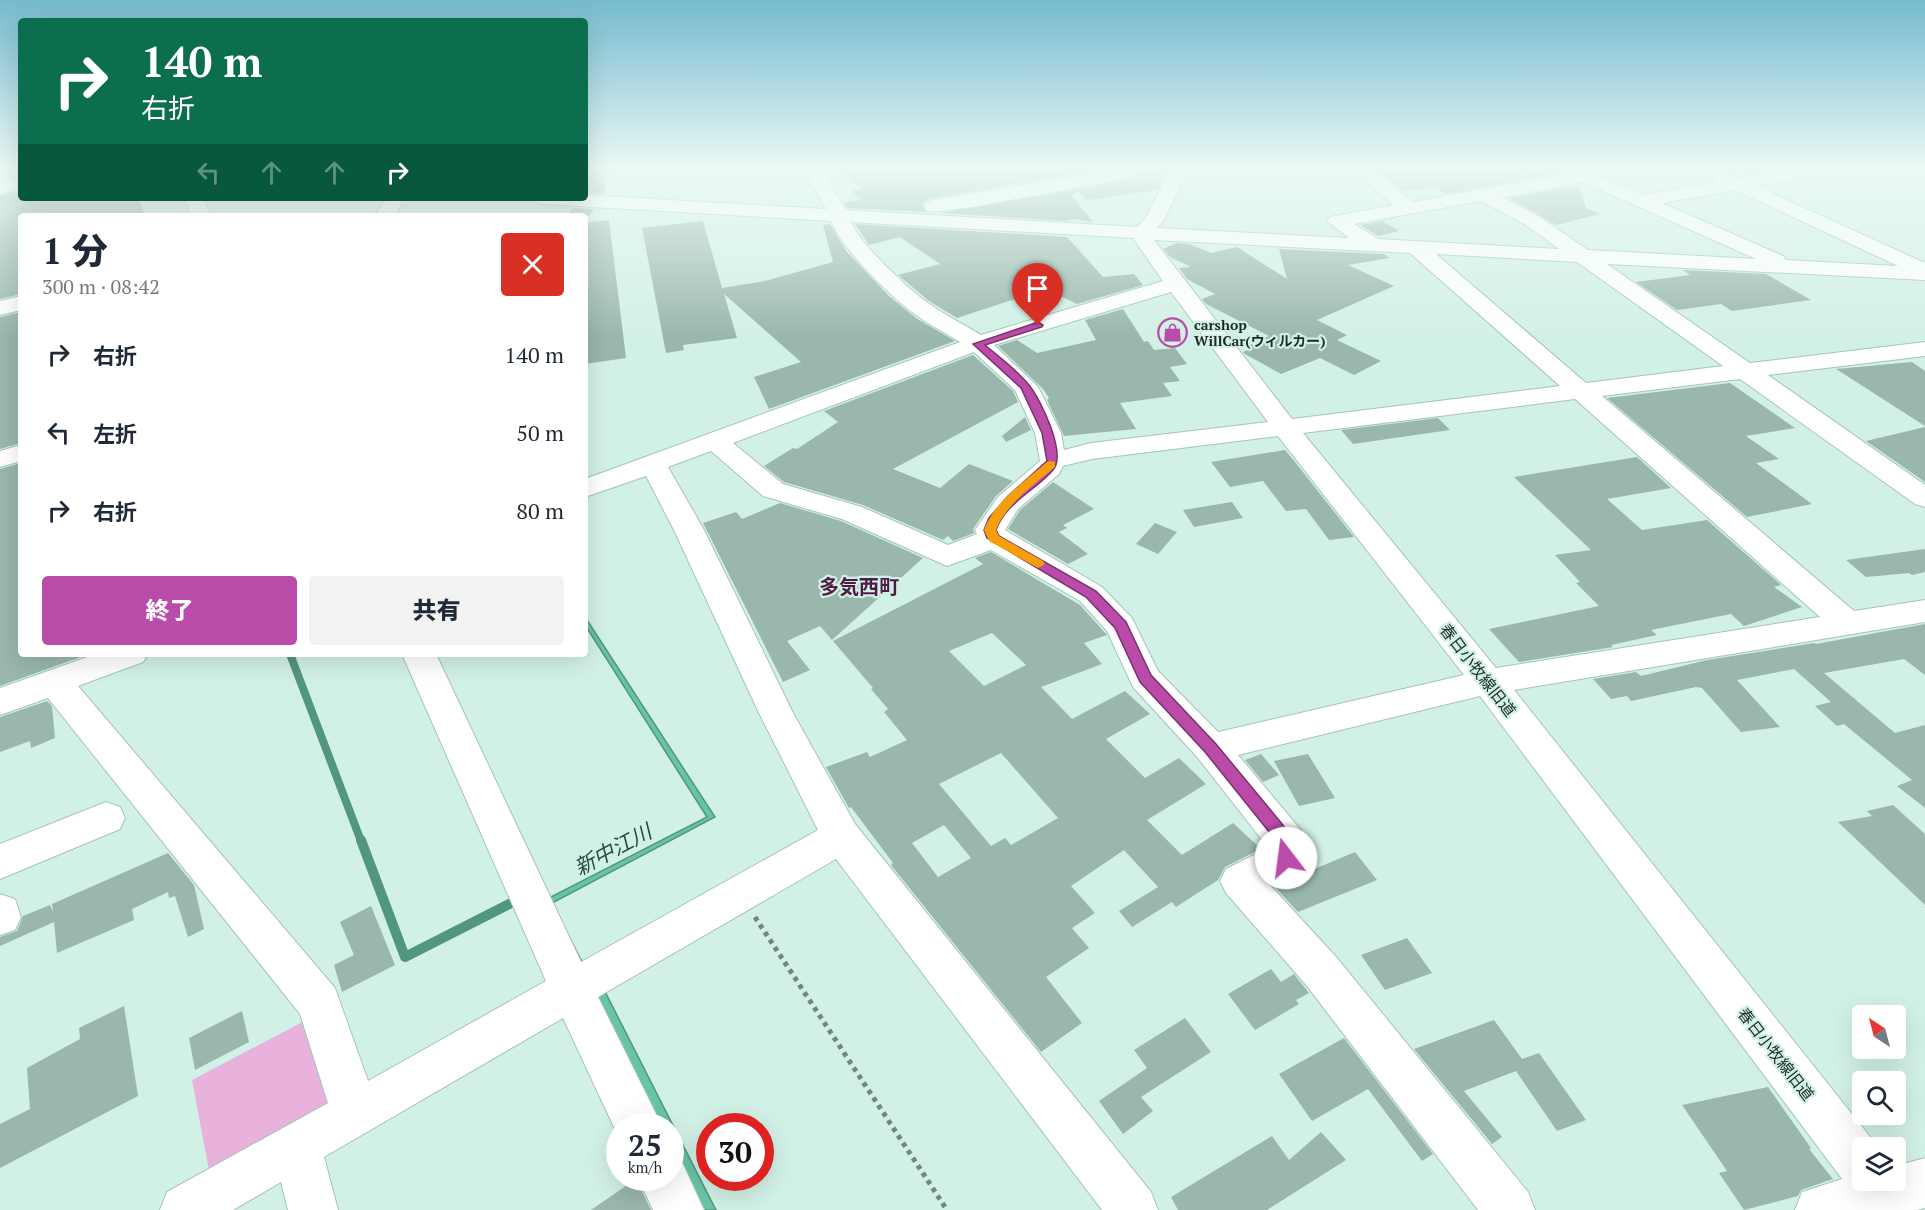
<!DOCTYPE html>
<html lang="ja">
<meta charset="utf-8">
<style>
:root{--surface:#fff;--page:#f2f2f3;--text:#1f2937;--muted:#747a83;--accent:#bb4ba8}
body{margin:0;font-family:"PT Serif","Noto Sans JP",serif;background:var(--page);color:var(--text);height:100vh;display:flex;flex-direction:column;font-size:22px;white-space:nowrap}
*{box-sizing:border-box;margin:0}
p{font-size:20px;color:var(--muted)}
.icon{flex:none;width:33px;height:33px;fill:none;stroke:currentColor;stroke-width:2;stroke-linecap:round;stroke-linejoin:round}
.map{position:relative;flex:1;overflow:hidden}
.panel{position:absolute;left:18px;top:213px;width:570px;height:444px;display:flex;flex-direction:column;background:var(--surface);border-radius:6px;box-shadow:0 6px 24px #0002}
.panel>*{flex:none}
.hud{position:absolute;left:18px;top:18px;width:570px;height:183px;border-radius:6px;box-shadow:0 6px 24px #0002;background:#0b6e4f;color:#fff;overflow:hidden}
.needle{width:39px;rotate:324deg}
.tools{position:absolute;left:1852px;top:1005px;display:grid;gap:12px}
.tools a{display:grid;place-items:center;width:54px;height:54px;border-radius:6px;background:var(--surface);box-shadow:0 6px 24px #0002;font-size:30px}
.speed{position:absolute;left:606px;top:1113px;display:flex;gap:12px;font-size:30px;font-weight:700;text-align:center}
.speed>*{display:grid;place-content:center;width:78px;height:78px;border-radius:50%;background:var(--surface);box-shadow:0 6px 24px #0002;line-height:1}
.speed small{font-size:15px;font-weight:400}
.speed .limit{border:9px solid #d22;background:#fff;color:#111}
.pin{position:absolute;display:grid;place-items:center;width:51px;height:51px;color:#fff;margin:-62px -26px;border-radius:50% 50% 50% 0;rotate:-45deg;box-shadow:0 0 6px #0007}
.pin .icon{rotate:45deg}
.me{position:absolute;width:66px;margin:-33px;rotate:345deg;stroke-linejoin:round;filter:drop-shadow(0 0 4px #0008)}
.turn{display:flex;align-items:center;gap:21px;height:126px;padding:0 24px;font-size:27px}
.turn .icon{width:78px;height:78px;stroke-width:2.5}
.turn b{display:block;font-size:42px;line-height:51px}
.lanes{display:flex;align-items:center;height:57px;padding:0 24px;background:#0003;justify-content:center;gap:30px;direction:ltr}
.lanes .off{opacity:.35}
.round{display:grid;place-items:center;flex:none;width:63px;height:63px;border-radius:6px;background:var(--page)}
.head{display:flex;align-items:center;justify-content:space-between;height:102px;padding:0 24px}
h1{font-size:36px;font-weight:800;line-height:45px}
.cta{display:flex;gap:12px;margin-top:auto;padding:12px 24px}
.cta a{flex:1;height:69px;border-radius:6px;background:var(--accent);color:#fff;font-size:24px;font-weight:800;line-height:69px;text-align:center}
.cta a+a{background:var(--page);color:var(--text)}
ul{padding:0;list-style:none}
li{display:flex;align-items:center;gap:18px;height:78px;padding:0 24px}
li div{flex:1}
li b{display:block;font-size:22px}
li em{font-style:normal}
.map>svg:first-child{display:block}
.green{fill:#e9b2dd}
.water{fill:#68c4a9;stroke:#529681;stroke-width:1.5}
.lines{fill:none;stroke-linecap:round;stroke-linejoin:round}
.stream-far1{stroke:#529681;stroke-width:8}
.stream{stroke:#529681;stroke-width:10}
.building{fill:#99b7ac;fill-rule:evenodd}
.minor-casing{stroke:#a5c3b9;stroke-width:2}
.path{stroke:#71867f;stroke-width:5;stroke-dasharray:4.5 4.5;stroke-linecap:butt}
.minor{fill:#fff;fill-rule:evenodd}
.route{fill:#bb4ba8;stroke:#7a316d;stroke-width:1.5}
.slow{fill:#f59e0b}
.labels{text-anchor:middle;stroke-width:4.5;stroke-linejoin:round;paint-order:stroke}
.far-poi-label{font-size:14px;font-weight:bold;fill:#1d2925;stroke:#d2f1e6;text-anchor:start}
.street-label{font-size:16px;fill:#1d2925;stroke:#d2f1e6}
.quarter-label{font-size:20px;font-weight:bold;fill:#4f1a46;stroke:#d2f1e6}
.near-water-label{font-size:21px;font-style:italic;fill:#244d41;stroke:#d2f1e6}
</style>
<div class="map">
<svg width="1925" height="1210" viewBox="0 0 1925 1210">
<rect width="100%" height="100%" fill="#d2f1e6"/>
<path class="green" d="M310,1018L333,1100L210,1176L192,1080Z"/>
<path class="water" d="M585,617L715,817L552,903L581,960L592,966L716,1210H695L671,1161L670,1126H654L541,902L707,817L585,625Z"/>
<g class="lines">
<path class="stream-far1" d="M290,654L361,841"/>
<path class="stream" d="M361,840L405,957L513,902"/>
</g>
<path class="building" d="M840,168H1109L933,198L925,200L922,205L926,212L847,208L844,202L861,200L852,191L860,189Z
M1135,168L1144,172L1168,168L1158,190L1088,200L1077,191L1072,196L1093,222L1074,219L1065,221L941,213L1133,179L1138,173Z
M1376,168H1506L1525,177L1527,168H1555L1560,173L1445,194L1436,188L1402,191Z
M605,173V194L585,193V174Z
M1579,185L1586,208L1600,214L1556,225L1509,198Z
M21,191V198H139L145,216H21V294L0,299V196Z
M573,208L594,209L589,216H567Z
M609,220L626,358L585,364V223Z
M703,221L722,288L765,281L833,262L823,225L830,224L846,251L889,296L916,318L955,341L769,409L754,377L801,362L724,294L737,338L683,345L684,350L666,353L642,228Z
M1382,221L1399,231L1378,236L1360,225Z
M855,224L1067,237L1103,277L1134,274L1143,285L1077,304L1046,289L957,318L929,301L898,275L940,264L900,237L869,245Z
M1177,243L1189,244L1211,253L1237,247L1287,279L1279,249L1384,254L1390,258L1348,265L1394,286L1317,320L1347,335L1337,340L1381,361L1354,375L1320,358L1281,374L1245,354L1243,352L1253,348L1248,346L1269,336L1206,304L1202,299L1215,294L1187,279L1179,268L1191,267L1170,257L1163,249Z
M1683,270L1766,274L1811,300L1732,311L1721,304L1677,310L1636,282L1690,275Z
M1123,309L1144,342L1148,341L1154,350L1175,348L1187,364L1170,367L1180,381L1163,383L1172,396L1120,403L1136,429L1064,436L1047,400L1049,398L1043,389L998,346L1017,340L1037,353L1096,340L1085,320Z
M21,312V443L0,449V317Z
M973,355L1013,391L1018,402L893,469L940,488L969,464L1013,481L996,496L973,529L974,533L953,541L948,536L943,540L863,505L784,482L764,466L793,448L797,449L838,422L824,411Z
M1912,362L1925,371V426L1836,369Z
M1730,383L1795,428L1746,436L1779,459L1756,463L1812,504L1747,517L1607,398Z
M1025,417L1031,430L1006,442L1002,436Z
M1438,418L1450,430L1353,444L1341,430Z
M1925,427V482L1866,441Z
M1285,450L1295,462L1354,537L1329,540L1306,509L1286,511L1263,481L1230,487L1211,462Z
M1637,457L1671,488L1607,499L1642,530L1707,520L1781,585L1774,587L1802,607L1744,626L1731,614L1651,630L1657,635L1611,645L1613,647L1519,662L1489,629L1599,606L1576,583L1580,582L1555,555L1591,550L1514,477Z
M21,463V654H89L0,686V469Z
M1053,482L1094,509L1063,525L1067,528L1059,532L1088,554L1068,564L1008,529L1020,510Z
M1232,502L1243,518L1194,527L1183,510Z
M780,503L841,521L923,558L832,640L820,626L787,641L810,670L783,682L703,523L736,512L742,519Z
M1155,523L1177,532L1158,554L1136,544Z
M1925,549V572L1912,575L1909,573L1866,577L1846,560Z
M991,552L1080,605L1107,635L1084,643L1102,664L1041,687L1072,719L1125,691L1150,714L1106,739L1145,778L1179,758L1206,784L1147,820L1182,855L1233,823L1261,849L1225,867L1218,880L1176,907L1172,902L1132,927L1119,911L1158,887L1124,850L1071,886L1095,913L1072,928L1089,948L1046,977L1082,1023L1041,1052L891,865L893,863L851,807L849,808L826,767L867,752L870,757L907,740L884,712L888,709L871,689L873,688L833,641L983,564L975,558ZM992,633L1026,665L984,686L949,651ZM1001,753L1058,818L1011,845L1005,838L991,846L939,784ZM944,825L971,858L938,877L912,843Z
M1925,624V675L1904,659L1824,673L1895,733L1925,725V808L1897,786L1912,780L1844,724L1837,726L1815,706L1831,702L1794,669L1737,680L1780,727L1741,732L1702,688L1696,687L1631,701L1627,696L1611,699L1593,679L1636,672L1641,676L1707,660L1814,643L1816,644Z
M47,701L52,706L55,738L31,748L30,741L0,752V717Z
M1261,754L1279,775L1263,782L1245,760Z
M1308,754L1335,798L1299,806L1274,761Z
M1893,805L1925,834V905L1838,822L1872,816L1867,811Z
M1355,852L1377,880L1298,912L1274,886Z
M168,853L194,885L204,929L188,937L175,896L169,898L168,892L132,909L134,920L57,953L54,922L0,946V937L17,931L23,916L50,905L53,912L52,904Z
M371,906L395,965L342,992L334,965L354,955L340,922Z
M1407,938L1432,973L1385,990L1361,955Z
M1271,969L1281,982L1294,974L1309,993L1296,1000L1299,1004L1255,1030L1228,994Z
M124,1006L138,1096L0,1168V1124L30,1109L27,1068L80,1039L79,1028Z
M242,1011L249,1042L195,1070L189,1038Z
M1185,1018L1211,1052L1141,1097L1153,1111L1123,1134L1099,1101L1147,1068L1134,1050Z
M1494,1020L1522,1059L1539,1053L1586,1120L1557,1131L1516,1071L1464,1091L1502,1137L1492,1144L1414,1049Z
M1344,1038L1433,1154L1422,1161L1368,1089L1312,1121L1279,1074Z
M1768,1087L1811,1148L1809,1149L1833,1179L1801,1190L1798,1196L1744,1210L1719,1173L1727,1171L1682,1105Z
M1321,1132L1346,1160L1267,1210H1178L1171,1197L1272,1136L1289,1160Z
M636,1179L651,1210H591Z"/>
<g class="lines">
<defs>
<path id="minor" d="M803,168H821L846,210L1137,227L1146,218L1171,168H1189L1164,220L1157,228L1349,238L1327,221L1330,217L1393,205L1352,168H1372L1412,202L1565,174L1557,168H1581L1644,195L1718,182L1696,172L1693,168H1717L1739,178L1797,168H1837L1834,172L1828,173L1756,186L1925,263V280L1607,264L1750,363L1925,342V356L1768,375L1925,485V507L1915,504L1740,379L1602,396L1854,611L1925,600V622L1514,690L1879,1148H1863V1180H1896V1166L1925,1158V1208L1917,1210H1795L1802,1192L1842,1179L1480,696L1238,755L1300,829C1317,865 1298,871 1270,885L1337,958L1528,1192L1535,1210H1478L1307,986L1226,893L1220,881L1226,869L1266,849V845L1198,758L1133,687L1107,631L1080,601L991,550L947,566L842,519L763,496L711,451L668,467L704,530L793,713L855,824L1151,1192L1158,1210H1102L836,859L598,997L662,1126H620V1140L563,1018L324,1157L338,1210H288L281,1182L233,1210H160L167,1192L328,1103L300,1014L48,698L0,715V688L96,654H148L143,662L78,686L335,988L368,1081L546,981L402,654H436L581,962L818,830L759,713L674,530L646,476L585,497V479L960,342C944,332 926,323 912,312C888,294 841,248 831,221L543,204L536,202L534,198H585V195L826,209ZM1583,182L1756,259L1588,250L1540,217L1502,197ZM1735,190L1898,266L1786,260L1783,256L1662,203ZM1481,201L1526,225L1559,249L1378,239L1354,224ZM851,222L1133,238L1163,281L981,335C963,324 945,315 928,303C909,290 859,243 851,222ZM1154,240L1410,253L1560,386L1292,419ZM1436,254L1577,262L1723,366L1586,383ZM1171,292L1268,422L1091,443L1064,450L1061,433L1038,387L994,345ZM974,352L1015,390L1035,433L1040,461L998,497L975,530L977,534L948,545L862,507L783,484L733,443ZM1575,399L1820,617L1496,668L1303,433ZM1278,436L1464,675L1218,732L1158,671L1132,618L1102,587L1005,530L1018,509L1059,474L1063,466L1092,459Z
M1124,168L1133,169L1136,173L1133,177L1127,178L979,206L933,212L926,210L924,206L926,202L933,200Z
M21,179V189L0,194V182Z
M184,198H202L212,216H192Z
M386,198H404L395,216H375Z
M21,296V310L0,315V301Z
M21,445V461L0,467V451Z
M106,802L120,807L125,818L120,829L0,879V844Z
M0,894L15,899L21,917L15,930L0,935Z
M670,1156L681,1160L704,1210H653L638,1178H670Z"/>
</defs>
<use href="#minor" class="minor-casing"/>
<path class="path" d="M755,917L947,1210"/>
<use href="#minor" class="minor"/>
</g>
<linearGradient id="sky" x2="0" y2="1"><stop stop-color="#75bacf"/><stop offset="0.5" stop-color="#ebf9f4"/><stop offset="1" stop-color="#ebf9f4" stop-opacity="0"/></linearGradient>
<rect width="1925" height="338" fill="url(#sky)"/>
<path class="route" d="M1038,322L1043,325L1042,327L985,345C999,357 1017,370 1029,385C1041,400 1067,454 1053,470C1035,491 1006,502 996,530L999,536L1096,591L1126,622L1151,675L1216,744L1292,836C1296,844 1296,856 1292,864L1286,866L1280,864L1277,858L1278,843L1205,752L1140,682L1115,628L1086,597L987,538L984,530L989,518L1008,496L1047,461L1042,433L1021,388L973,344Z"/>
<path class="slow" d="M1051,461L1055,462V467C1035,484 1006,504 996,530L999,536L1043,561L1045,564L1038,568L989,541L984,530C994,502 1025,481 1047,462Z"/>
<defs>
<symbol id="shop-ring" viewBox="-11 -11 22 22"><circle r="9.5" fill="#d2f1e6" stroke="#bb4ba8" stroke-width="1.5"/><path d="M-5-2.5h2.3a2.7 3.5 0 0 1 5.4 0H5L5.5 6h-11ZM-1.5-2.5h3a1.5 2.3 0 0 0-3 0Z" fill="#bb4ba8"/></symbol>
</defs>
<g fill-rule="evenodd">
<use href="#shop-ring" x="1156" y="316" width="33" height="33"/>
</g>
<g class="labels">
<g class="far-poi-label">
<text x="1194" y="330">carshop<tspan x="1194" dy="16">WillCar(ウィルカー)</tspan></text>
</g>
<g class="street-label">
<text transform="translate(1478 670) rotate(52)" y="6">春日小牧線旧道</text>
<text transform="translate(1776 1054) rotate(52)" y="6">春日小牧線旧道</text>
</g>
<g class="quarter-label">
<text x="859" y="594">多気西町</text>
</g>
<g class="near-water-label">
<text transform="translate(613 850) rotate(-28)" y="7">新中江川</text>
</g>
</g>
</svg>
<div class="tools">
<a><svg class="needle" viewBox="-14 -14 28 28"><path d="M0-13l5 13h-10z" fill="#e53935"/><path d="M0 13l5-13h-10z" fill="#747a83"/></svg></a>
<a><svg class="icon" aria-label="search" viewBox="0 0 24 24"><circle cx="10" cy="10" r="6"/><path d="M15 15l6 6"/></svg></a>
<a><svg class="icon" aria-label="layers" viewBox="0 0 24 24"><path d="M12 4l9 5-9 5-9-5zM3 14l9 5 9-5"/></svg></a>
</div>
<div class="speed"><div>25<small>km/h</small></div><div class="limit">30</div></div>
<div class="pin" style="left:1038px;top:325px;background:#d93025"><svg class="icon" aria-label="arrive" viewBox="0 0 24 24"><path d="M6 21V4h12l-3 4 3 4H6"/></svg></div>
<svg class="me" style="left:1286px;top:858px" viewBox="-20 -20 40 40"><circle r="19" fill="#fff"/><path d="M0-13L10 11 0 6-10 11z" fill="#bb4ba8"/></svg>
<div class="hud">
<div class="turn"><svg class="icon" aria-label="right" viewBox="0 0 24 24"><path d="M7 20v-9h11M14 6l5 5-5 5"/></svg><div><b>140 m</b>右折</div></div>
<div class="lanes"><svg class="icon off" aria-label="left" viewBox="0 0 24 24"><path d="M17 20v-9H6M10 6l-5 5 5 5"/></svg><svg class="icon off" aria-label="ahead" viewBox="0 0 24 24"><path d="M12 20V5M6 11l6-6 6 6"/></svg><svg class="icon off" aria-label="ahead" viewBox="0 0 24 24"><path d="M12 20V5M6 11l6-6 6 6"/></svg><svg class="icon" aria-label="right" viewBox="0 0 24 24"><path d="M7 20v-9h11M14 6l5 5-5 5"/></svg></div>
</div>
<section class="panel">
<div class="head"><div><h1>1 分</h1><p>300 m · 08:42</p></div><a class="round" style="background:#d93025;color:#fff"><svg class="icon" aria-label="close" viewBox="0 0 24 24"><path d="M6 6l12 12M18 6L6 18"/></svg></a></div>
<ul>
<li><svg class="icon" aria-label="right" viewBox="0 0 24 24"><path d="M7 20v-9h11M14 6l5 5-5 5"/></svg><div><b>右折</b></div><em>140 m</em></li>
<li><svg class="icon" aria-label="left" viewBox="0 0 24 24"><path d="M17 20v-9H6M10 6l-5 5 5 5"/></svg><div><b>左折</b></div><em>50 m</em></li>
<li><svg class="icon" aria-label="right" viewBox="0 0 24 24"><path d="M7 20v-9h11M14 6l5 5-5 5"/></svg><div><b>右折</b></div><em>80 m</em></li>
</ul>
<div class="cta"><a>終了</a><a>共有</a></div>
</section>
</div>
